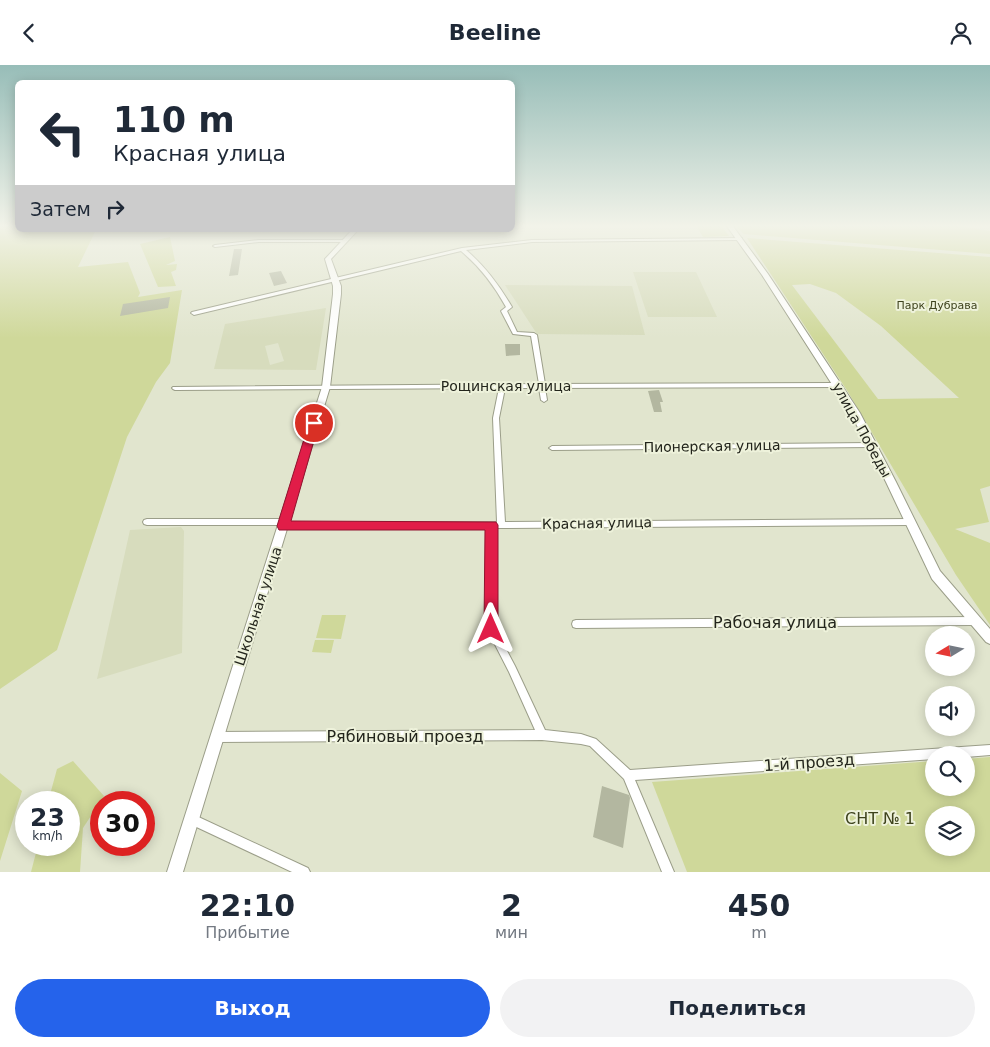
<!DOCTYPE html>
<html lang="ru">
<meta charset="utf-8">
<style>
:root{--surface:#fff;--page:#f2f2f3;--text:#1f2937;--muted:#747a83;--accent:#2563eb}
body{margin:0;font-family:"DejaVu Sans",sans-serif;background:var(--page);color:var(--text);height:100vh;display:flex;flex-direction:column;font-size:19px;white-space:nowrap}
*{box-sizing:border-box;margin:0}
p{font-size:16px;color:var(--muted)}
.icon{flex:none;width:28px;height:28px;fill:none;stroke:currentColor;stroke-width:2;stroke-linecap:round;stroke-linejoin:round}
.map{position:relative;height:807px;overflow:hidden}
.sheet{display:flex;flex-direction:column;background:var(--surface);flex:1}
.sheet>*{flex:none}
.top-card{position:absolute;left:15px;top:15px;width:500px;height:152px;border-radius:8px;box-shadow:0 2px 12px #0003;background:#fff;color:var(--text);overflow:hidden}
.needle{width:32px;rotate:260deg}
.buttons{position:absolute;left:925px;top:561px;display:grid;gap:10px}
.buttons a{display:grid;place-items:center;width:50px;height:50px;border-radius:50%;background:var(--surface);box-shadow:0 2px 12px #0003;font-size:25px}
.speed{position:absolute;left:15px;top:726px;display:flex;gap:10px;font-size:25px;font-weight:700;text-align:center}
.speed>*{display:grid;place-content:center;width:65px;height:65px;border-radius:50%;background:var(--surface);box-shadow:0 2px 12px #0003;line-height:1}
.speed small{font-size:12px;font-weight:400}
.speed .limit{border:8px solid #d22;background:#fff;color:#111}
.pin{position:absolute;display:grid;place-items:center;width:42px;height:42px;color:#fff;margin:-21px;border:2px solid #fff;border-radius:50%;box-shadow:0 1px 5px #0007}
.me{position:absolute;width:55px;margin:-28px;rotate:0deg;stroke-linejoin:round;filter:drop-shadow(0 0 4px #0008)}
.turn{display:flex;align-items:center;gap:18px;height:105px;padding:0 15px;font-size:22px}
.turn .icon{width:65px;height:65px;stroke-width:2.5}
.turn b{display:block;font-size:35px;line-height:42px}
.then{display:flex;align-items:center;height:48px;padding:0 15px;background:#0003;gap:10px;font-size:19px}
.eta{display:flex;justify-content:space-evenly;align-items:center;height:85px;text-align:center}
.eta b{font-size:30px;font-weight:600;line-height:35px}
.action{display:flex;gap:10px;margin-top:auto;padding:10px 15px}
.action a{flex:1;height:58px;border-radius:30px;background:var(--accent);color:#fff;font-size:20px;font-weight:600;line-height:58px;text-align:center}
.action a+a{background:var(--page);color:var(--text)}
header{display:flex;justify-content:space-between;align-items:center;height:65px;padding:0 15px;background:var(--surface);font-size:22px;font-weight:600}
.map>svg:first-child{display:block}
.built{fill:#d7dcbd;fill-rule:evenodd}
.green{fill:#cfd89a;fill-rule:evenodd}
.building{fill:#b3b7a0}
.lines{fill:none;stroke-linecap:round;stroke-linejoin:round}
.street-casing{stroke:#9b9e89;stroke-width:2}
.secondary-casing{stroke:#9b9e89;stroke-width:2}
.street{fill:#fff;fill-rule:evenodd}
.secondary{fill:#fff;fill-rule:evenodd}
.route{fill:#e11d48;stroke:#92132f}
.labels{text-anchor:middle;stroke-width:4;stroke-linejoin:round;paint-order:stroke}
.far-park-label{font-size:11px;fill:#3e431d;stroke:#eef2db}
.street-label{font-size:14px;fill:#23251c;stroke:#eef2db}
.near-street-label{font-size:16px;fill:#23251c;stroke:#eef2db}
.near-park-label{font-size:16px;fill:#3e431d;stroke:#eef2db}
</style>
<header><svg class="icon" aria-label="back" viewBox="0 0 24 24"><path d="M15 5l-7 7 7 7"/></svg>Beeline<svg class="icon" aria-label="person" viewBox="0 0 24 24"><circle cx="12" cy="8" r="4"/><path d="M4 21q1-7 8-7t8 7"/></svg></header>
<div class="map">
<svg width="990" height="807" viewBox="0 0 990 807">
<rect width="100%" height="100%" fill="#e1e5ce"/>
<path class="built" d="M633,207H696L717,252H648Z
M505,220L632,221L645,270L537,269Z
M326,243L316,305L214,304L225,259ZM278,278L284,296L270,300L265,281Z
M181,462L184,466L182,588L97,614L130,465Z"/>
<path class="green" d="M0,160H17L18,165H93L95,167L78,202L128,197L140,228L138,232L182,225L170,298L156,317L127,372L57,585L0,624Z
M696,160H721L729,171L703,172Z
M734,160H952L990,166V189L744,169Z
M170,172L175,196L166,200L177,199L176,205L171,207L176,221L158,222L140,179Z
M747,173L990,192V421L980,424L989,457L955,464L990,478V560L956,510L848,327ZM810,219L836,228L881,261L959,333L878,334L792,220Z
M322,550H346L341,574L316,573Z
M315,575H334L331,588L312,587Z
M990,692V807H687L652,717L934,696V722H966V694ZM934,750H966V782H934Z
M73,696L104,731L83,763L80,807H31L38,780H69V738L48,737L57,704Z
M0,708L22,726L0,796Z"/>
<path class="building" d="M234,184H242L238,210L229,211Z
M281,206L287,218L274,221L269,208Z
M170,232L168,243L120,251L123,239Z
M505,279H520V290L506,291Z
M659,325L663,337H660L662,347H654L648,326Z
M602,721L629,730L630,733L623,783L593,772Z"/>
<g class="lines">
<defs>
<path id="street" d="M742,173V175H740L532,177L466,185C485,201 499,220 512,242L507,246L517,267L534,268L537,270L545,319L837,318L840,320L837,322L545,323L547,335L544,337L541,335L539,323H505L499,353L505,457L910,454L913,455L914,457L913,459L910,460L496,463L495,563L515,601L545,665L581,669L596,674L630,705L990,680V690L966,692V690H934V694L635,715L674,807H662L624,714L590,681L581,679L542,675L217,677L214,675L212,672L214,669L217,667L535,665L509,607L487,564L488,463L283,464L280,463V460H147L144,459L143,457L144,455L147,454H285L288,455V458L497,457L493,353L499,323L175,325L173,324L172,323L173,322L539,319L531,271L513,269L501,246L506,242C494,220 480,202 461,186L194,250L191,248L192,247L462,183L532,175Z
M259,175H343L345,176L343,177H259L215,182L213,181L215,180Z
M872,378L875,380L872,382L552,385L549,383L552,381Z
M975,552L978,553L979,556L978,559L975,560L576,563L573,562L572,559L573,556L576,555Z
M192,749L308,803L310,807H292L188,758L187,754L188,750Z"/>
<path id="secondary" d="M726,160H732L768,209L860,348L896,417L940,506L990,564V579L986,577L932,514L886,417L851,349L762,210Z
M352,165H358L331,194L341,221V229L330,322L183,807H167L322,322L333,229V221L325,194Z"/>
</defs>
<use href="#street" class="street-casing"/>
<use href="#secondary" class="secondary-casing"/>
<use href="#street" class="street"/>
<use href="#secondary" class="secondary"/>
</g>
<linearGradient id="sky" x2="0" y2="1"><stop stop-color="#97bdb8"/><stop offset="0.59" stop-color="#f2f3e9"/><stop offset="1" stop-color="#f2f3e9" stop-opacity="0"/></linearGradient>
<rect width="990" height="273" fill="url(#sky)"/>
<path class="route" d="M314,354L319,358L291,456L496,457L498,460V564L496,569L491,571L486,569L484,564L485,465H279L277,461L309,358Z"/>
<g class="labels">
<g class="far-park-label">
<text x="937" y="244">Парк Дубрава</text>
</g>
<g class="street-label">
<text x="506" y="326">Рощинская улица</text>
<text transform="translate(862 365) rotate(61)" y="5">улица Победы</text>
<text transform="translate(712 381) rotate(-1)" y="5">Пионерская улица</text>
<text transform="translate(597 458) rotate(-1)" y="5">Красная улица</text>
<text transform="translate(258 541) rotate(-72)" y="5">Школьная улица</text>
</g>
<g class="near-street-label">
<text x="775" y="563">Рабочая улица</text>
<text x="405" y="677">Рябиновый проезд</text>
<text transform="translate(809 697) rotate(-4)" y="6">1-й проезд</text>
</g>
<g class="near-park-label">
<text x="880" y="759">СНТ № 1</text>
</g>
</g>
</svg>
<div class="buttons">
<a><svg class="needle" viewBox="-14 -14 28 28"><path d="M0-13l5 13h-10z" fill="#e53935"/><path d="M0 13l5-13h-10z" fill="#747a83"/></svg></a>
<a><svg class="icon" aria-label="sound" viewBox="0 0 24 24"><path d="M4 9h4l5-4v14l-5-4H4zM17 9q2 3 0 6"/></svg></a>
<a><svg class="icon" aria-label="search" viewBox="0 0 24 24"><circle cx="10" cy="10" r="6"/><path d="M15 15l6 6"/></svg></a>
<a><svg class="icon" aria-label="layers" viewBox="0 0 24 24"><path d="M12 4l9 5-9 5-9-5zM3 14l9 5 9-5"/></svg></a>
</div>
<div class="speed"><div>23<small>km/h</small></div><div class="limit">30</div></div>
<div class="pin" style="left:314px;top:358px;background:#d93025"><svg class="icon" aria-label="arrive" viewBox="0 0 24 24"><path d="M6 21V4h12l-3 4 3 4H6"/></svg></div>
<svg class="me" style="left:491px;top:564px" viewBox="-20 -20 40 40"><path d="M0-17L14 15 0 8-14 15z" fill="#e11d48" stroke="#fff" stroke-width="4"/></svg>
<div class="top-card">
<div class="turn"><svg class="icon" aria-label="left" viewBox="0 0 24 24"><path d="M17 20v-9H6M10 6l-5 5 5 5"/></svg><div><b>110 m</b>Красная улица</div></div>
<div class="then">Затем<svg class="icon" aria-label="right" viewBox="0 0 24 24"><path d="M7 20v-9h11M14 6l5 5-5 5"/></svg></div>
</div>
</div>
<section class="sheet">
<div class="eta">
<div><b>22:10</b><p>Прибытие</p></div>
<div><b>2</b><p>мин</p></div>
<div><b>450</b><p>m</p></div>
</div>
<div class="action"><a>Выход</a><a>Поделиться</a></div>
</section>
